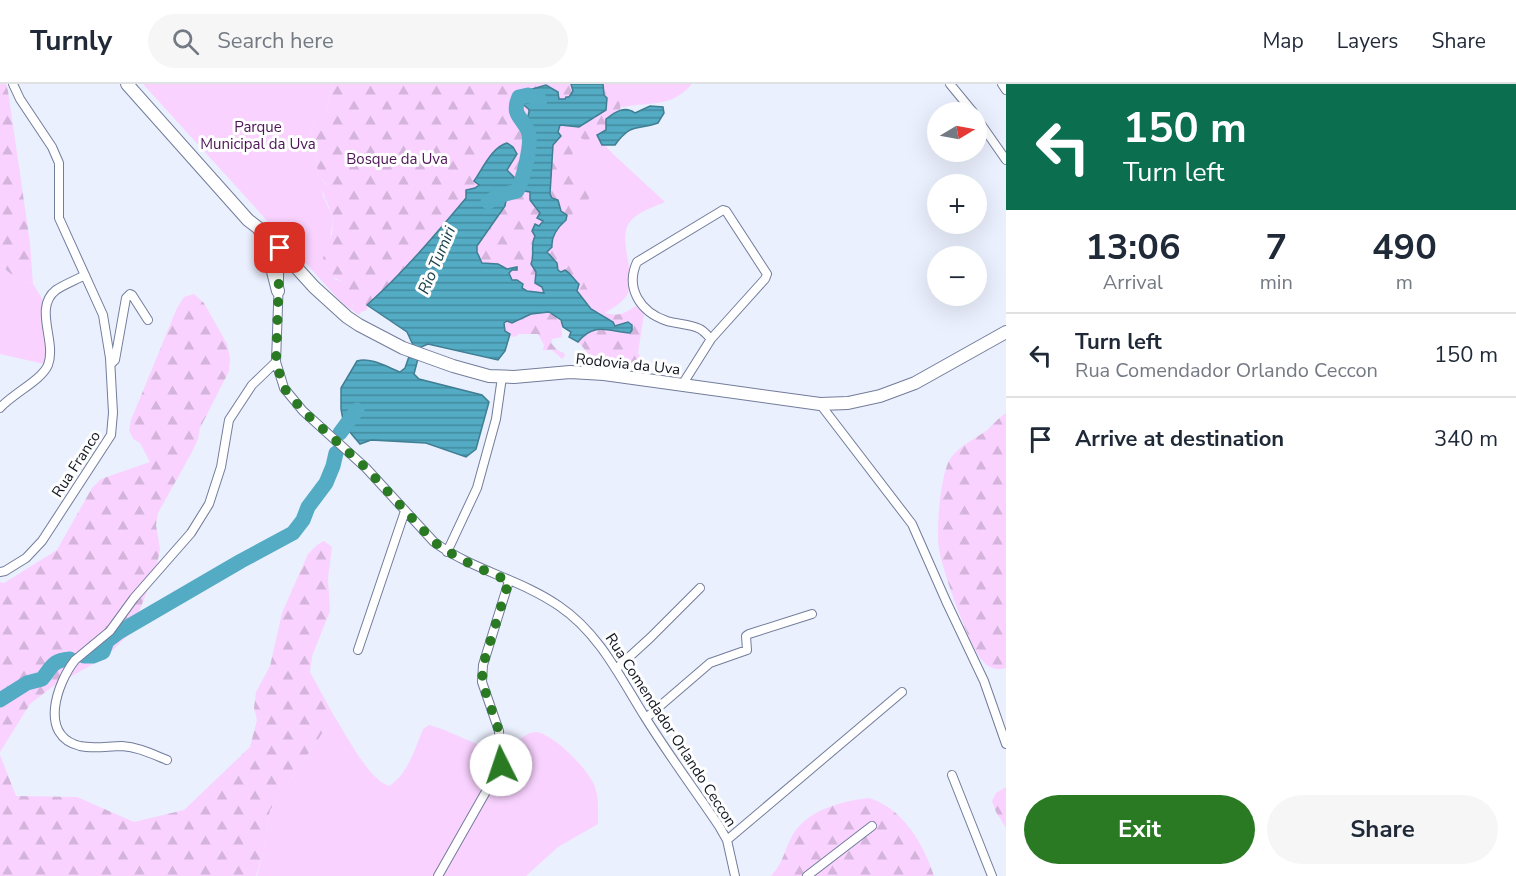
<!DOCTYPE html>
<meta charset="utf-8">
<style>
:root{--surface:#fff;--page:#f6f6f7;--text:#1f2937;--muted:#747a83;--line:#e0e1e3;--accent:#2a7a24}
body{margin:0;font-family:"Nunito Sans",sans-serif;background:var(--page);color:var(--text);height:100vh;display:flex;flex-direction:column;font-size:22px;white-space:nowrap}
*{box-sizing:border-box;margin:0}
p{font-size:20px;color:var(--muted)}
.icon{flex:none;width:33px;height:33px;fill:none;stroke:currentColor;stroke-width:2;stroke-linecap:round;stroke-linejoin:round}
.map{position:relative;flex:1;overflow:hidden}
.sheet{display:flex;flex-direction:column;background:var(--surface);width:510px}
.sheet>*{flex:none}
.top-card{background:#0b6e4f;color:#fff;overflow:hidden}
.needle{width:39px;rotate:80deg}
.buttons{position:absolute;left:927px;top:18px;display:grid;gap:12px}
.buttons a{display:grid;place-items:center;width:60px;height:60px;border-radius:50%;background:var(--surface);box-shadow:0 6px 24px #0002;font-size:30px}
.pin{position:absolute;display:grid;place-items:center;width:51px;height:51px;color:#fff;margin:-26px;border-radius:12px;box-shadow:0 3px 9px #0006}
.me{position:absolute;width:66px;margin:-33px;rotate:356deg;stroke-linejoin:round;filter:drop-shadow(0 0 4px #0008)}
.turn{display:flex;align-items:center;gap:21px;height:126px;padding:0 18px;font-size:27px}
.turn .icon{width:78px;height:78px;stroke-width:2.5}
.turn b{display:block;font-size:42px;line-height:51px}
.eta{display:flex;justify-content:space-evenly;align-items:center;height:102px;text-align:center}
.eta b{font-size:36px;font-weight:700;line-height:42px}
.action{display:flex;gap:12px;margin-top:auto;padding:12px 18px}
.action a{flex:1;height:69px;border-radius:36px;background:var(--accent);color:#fff;font-size:24px;font-weight:700;line-height:69px;text-align:center}
.action a+a{background:var(--page);color:var(--text)}
ul{padding:0;list-style:none}
li{display:flex;align-items:center;gap:18px;height:84px;padding:0 18px;border-top:2px solid var(--line)}
li div{flex:1}
li b{display:block;font-size:22px}
li em{font-style:normal}
header{display:flex;align-items:center;gap:36px;box-sizing:border-box;height:84px;padding:0 30px;background:var(--surface);border-bottom:2px solid var(--line)}
header strong{font-size:28px}
nav{display:flex;gap:33px;margin-inline-start:auto;font-size:21px}
.search{width:420px;height:54px;background:var(--page);display:flex;align-items:center;gap:15px;box-sizing:border-box;padding:0 21px;border-radius:33px;color:var(--muted);font-size:22px}
main{display:flex;flex:1;min-height:0}
.map>svg:first-child{display:block}
.green{fill:#f9d2ff}
.forest{fill:url(#forest-firs)}
.water{fill:url(#water-rules);stroke:#407e93;stroke-width:1.5}
.lines{fill:none;stroke-linecap:round;stroke-linejoin:round}
.river{stroke:#53abc4;stroke-width:15}
.street-casing{stroke:#727c9b;stroke-width:10}
.secondary-casing{stroke:#727c9b;stroke-width:14}
.street{stroke:#fff;stroke-width:8}
.secondary{stroke:#fff;stroke-width:12}
.route{stroke:#2a7a24;stroke-width:10;stroke-dasharray:0 18}
.labels{text-anchor:middle;stroke-width:6;stroke-linejoin:round;paint-order:stroke}
.park-label{font-size:15px;fill:#4d1456;stroke:#fefefe}
.street-label{font-size:15px;fill:#121622;stroke:#fefefe}
.water-label{font-size:16px;font-style:italic;fill:#153e49;stroke:#fefefe}
</style>
<header>
<strong>Turnly</strong>
<div class="search"><svg class="icon" aria-label="search" viewBox="0 0 24 24"><circle cx="10" cy="10" r="6"/><path d="M15 15l6 6"/></svg>Search here</div>
<nav><a>Map</a><a>Layers</a><a>Share</a></nav>
</header>
<main>
<div class="map">
<svg width="1006" height="792" viewBox="0 0 1006 792">
<defs>
<pattern id="forest-firs" width="22" height="20" patternUnits="userSpaceOnUse" patternTransform="scale(1.5)"><rect width="22" height="20" fill="#f9d2ff"/><path d="M5 1l3.5 6h-7zM16 11l3.5 6h-7z" fill="#d4b4da"/></pattern>
<pattern id="water-rules" width="6" height="5" patternUnits="userSpaceOnUse" patternTransform="scale(1.5)"><rect width="6" height="5" fill="#53abc4"/><path d="M0 2.5h6" fill="none" stroke="#438a9f"/></pattern>
</defs>
<rect width="100%" height="100%" fill="#ebf0fe"/>
<path class="green" d="M143,0H332L327,26L313,39L308,62L316,72L318,91L327,102L322,103L323,112L333,134L330,156L334,195L344,198L352,221L361,228L359,231L343,220L332,208Z
M548,0H692C666,29 643,14 610,27L603,59L613,70L665,118C656,122 644,126 636,132C611,149 639,187 627,211C621,221 607,227 598,233L447,118Z
M0,179C9,191 19,196 33,200L48,224L49,281L0,270Z
M334,632C346,650 368,695 389,702C408,690 415,665 423,645L429,641C450,646 480,665 499,665C512,665 525,647 536,648C554,650 589,686 595,703C599,714 598,728 598,740L558,763L526,792H257L262,773L270,726Z"/>
<path class="forest" d="M0,0H6L8,7L30,159L33,200C19,196 9,191 0,179Z
M332,0H571L573,7L569,14L559,15L551,4L525,16L523,21L529,24L530,28L527,35L534,57L528,75L524,103L530,108L529,114L540,129L539,134L543,137L541,141L534,145L535,152L532,159L537,201L542,203L544,209L527,207L522,204L523,200L517,196H512L509,189L515,184L507,185L482,179L477,168V162L505,122L508,106L515,104L514,94L507,86L513,78L500,61L474,97L479,100L471,104L467,114L396,195L367,221V226L361,228C349,219 345,213 344,198L325,190L323,174L332,150L333,134L321,103L327,101L318,91L316,72L308,62L313,39L327,26Z
M603,0H615C618,8 621,18 620,26L606,35V46L586,57L579,53C573,59 571,73 574,82C575,85 577,87 578,90L575,97L590,100L592,105L588,117L584,119L573,117L572,146L562,159L564,172L562,177L581,189L585,201L600,228C617,232 621,232 636,222L644,230L638,269L643,277L642,282L636,284L622,282L621,279L612,277L611,280C591,278 591,271 578,258C588,246 594,243 609,247L621,241L615,243L591,225L577,207L572,192L558,186L554,175L548,171L547,168L552,163C551,154 556,147 562,140L558,116L552,114L550,110L552,61L560,41L579,43L604,11Z
M194,210L204,219L227,260L230,274L229,287L200,344L198,355L192,368L158,429L156,441L160,465L156,485L134,540L127,552L106,573L52,603L30,620L0,668V498L4,499L57,466L92,404L101,395L150,378L140,359L133,355L129,346L131,336L177,224L184,213Z
M550,228C562,238 562,237 562,253L552,255L551,259L557,266L564,269L565,272L562,275L552,266H543L544,261L538,250H518L517,252L512,253L505,247L503,239L507,237L512,239L531,230Z
M1006,329V584C997,587 988,584 982,576C968,559 943,488 939,465C936,446 940,392 950,375C959,362 973,356 986,347C993,341 998,334 1006,329Z
M324,457L332,463L328,494L330,527L312,572L310,588L334,632L270,726L262,773L256,792H0V671L16,712L77,713L134,738L184,726L250,663L257,636L254,624L256,608L270,582L282,529L308,470L317,461Z
M1006,703V744L996,728L992,717L996,709Z
M869,714C903,724 924,761 934,792H771C783,779 783,771 790,756C803,727 841,717 869,714Z"/>
<path class="water" d="M571,0H603L604,11L607,14L606,26L579,43L560,41L558,48L561,52L553,61L550,110L552,114L558,116L561,127L567,131L566,136C558,143 551,152 552,163L547,168L557,179L558,186L561,188L565,186C572,190 573,195 579,200L577,207L591,225L613,238L615,242L628,238L632,241V246L630,249C607,247 594,238 578,258L569,253L571,248L563,243L561,236L549,228L531,230L512,239L507,237L504,239L505,247L510,250L505,267L498,276L428,260L421,263L414,290L419,295L482,311L489,318L476,365L466,373L426,359L371,356L360,360L349,347L343,336L341,325V304L357,277C371,273 387,283 400,288L405,284L413,261L407,248L367,221C404,188 435,151 466,114V106L475,104L479,101L474,97C483,84 492,63 507,59L513,63L517,70L507,86L518,97V103L508,106L505,122L477,162V168L482,179L498,180L507,185L517,183V186H512L509,189L512,196H517L523,200L522,204L527,207L544,209L542,203L535,199L536,188L531,180C535,171 530,161 535,152L532,147L535,140L539,142L543,137L537,134L540,129L530,116V108L524,107L522,103L534,57C532,49 522,46 521,36L527,35C532,20 527,28 522,18L525,16L524,11L529,6L546,1L558,8L559,15H565L566,13H569L573,7Z
M650,22L663,23L664,29L658,39C636,47 632,38 615,61H602L597,51L606,46V35C615,28 625,21 635,29Z"/>
<g class="lines">
<path class="river" d="M488,118L498,112L517,107C523,96 533,58 528,47C522,32 511,32 519,13L528,11L540,16
M340,349L357,326
M84,572H93L103,568L107,557L119,548L241,477L293,449L303,436L308,423L326,399L333,382L336,369
M0,616L27,599L42,595C53,582 51,577 70,575"/>
<defs>
<path id="street" d="M950,0L973,28
M1002,0L1006,6
M976,33L1006,76
M280,165L276,278L284,304L303,327L366,384L434,458C472,486 520,495 559,522C599,549 620,593 645,633C668,670 694,705 719,742L727,756L735,792
M111,280L115,276L126,214L130,210L132,211L148,236
M682,301L711,255C708,252 704,247 700,245C691,240 677,240 667,237C640,228 625,204 637,178L723,126L726,127L767,190L765,195L711,255
M820,320L912,440L946,517L984,597L1006,660
M0,324C12,310 42,296 48,281C57,257 33,224 56,206C65,200 76,196 85,191
M447,468L477,404L496,335L502,293
M0,488L5,487L26,474L42,457L111,351L113,329L110,274L103,231L59,134V79L52,63L20,15L13,0
M358,566L405,427
M616,585L650,554L700,504
M646,634L710,579L747,566L746,552L749,550L812,530
M167,676C152,670 138,663 122,662C108,662 94,665 80,662C38,652 57,599 75,576L110,547L134,514L191,449L209,420L221,383L229,336L252,301L276,278
M952,691L992,792
M727,756L902,608
M438,792L501,681L499,647L482,598L483,581L509,497
M807,792L872,742"/>
<path id="secondary" d="M127,0L248,136L266,150L314,203L347,233L359,241L403,264L453,282L489,292L514,293L570,288L604,290L820,320L848,319L880,312L915,299L1006,248
M260,147L268,168L278,207"/>
</defs>
<use href="#street" class="street-casing"/>
<use href="#secondary" class="secondary-casing"/>
<use href="#street" class="street"/>
<use href="#secondary" class="secondary"/>
</g>
<g class="lines">
<path class="route" d="M280,164L276,278L284,304L303,327L366,384L434,458C457,475 483,486 509,497L483,581L482,598L499,647L501,681"/>
</g>
<g class="labels">
<g class="park-label">
<text x="258" y="48">Parque<tspan x="258" dy="17">Municipal da Uva</tspan></text>
<text x="397" y="80">Bosque da Uva</text>
</g>
<g class="street-label">
<text transform="translate(628 280) rotate(6)" y="5">Rodovia da Uva</text>
<text transform="translate(76 380) rotate(-57)" y="5">Rua Franco</text>
<text transform="translate(671 646) rotate(57)" y="5">Rua Comendador Orlando Ceccon</text>
</g>
<g class="water-label">
<text transform="translate(436 176) rotate(-67)" y="6">Rio Tumiri</text>
</g>
</g>
</svg>
<div class="buttons">
<a><svg class="needle" viewBox="-14 -14 28 28"><path d="M0-13l5 13h-10z" fill="#e53935"/><path d="M0 13l5-13h-10z" fill="#747a83"/></svg></a>
<a>+</a>
<a>−</a>
</div>
<div class="pin" style="left:280px;top:164px;background:#d93025"><svg class="icon" aria-label="arrive" viewBox="0 0 24 24"><path d="M6 21V4h12l-3 4 3 4H6"/></svg></div>
<svg class="me" style="left:501px;top:681px" viewBox="-20 -20 40 40"><circle r="19" fill="#fff"/><path d="M0-13L10 11 0 6-10 11z" fill="#2a7a24"/></svg>
</div>
<section class="sheet">
<div class="top-card">
<div class="turn"><svg class="icon" aria-label="left" viewBox="0 0 24 24"><path d="M17 20v-9H6M10 6l-5 5 5 5"/></svg><div><b>150 m</b>Turn left</div></div>
</div>
<div class="eta">
<div><b>13:06</b><p>Arrival</p></div>
<div><b>7</b><p>min</p></div>
<div><b>490</b><p>m</p></div>
</div>
<ul>
<li><svg class="icon" aria-label="left" viewBox="0 0 24 24"><path d="M17 20v-9H6M10 6l-5 5 5 5"/></svg><div><b>Turn left</b><p>Rua Comendador Orlando Ceccon</p></div><em>150 m</em></li>
<li><svg class="icon" aria-label="arrive" viewBox="0 0 24 24"><path d="M6 21V4h12l-3 4 3 4H6"/></svg><div><b>Arrive at destination</b></div><em>340 m</em></li>
</ul>
<div class="action"><a>Exit</a><a>Share</a></div>
</section>
</main>
